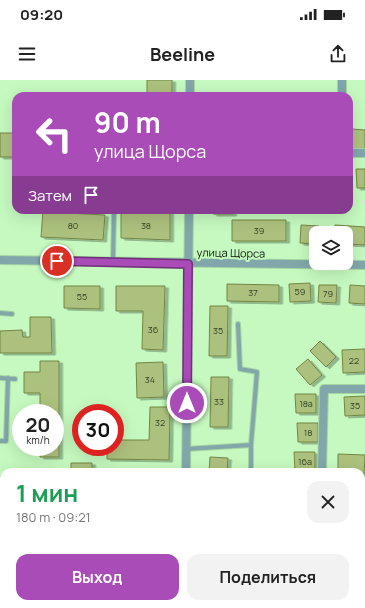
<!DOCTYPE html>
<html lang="ru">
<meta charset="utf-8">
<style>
:root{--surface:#fff;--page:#f2f2f2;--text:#222;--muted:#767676;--accent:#a94cb7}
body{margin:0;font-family:Manrope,sans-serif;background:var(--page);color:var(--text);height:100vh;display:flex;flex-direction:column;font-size:15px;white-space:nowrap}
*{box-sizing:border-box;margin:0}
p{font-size:13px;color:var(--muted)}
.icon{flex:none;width:22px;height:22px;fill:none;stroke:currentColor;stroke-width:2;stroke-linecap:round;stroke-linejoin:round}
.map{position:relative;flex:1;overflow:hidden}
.panel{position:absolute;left:0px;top:388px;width:365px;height:140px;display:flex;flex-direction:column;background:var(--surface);border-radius:12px 12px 0 0;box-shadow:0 4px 16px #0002}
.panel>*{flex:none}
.guide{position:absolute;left:12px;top:12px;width:341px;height:122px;border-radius:12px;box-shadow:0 4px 16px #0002;background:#a94cb7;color:#fff;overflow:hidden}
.fabs{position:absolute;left:309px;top:146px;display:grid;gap:8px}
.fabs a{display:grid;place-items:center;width:44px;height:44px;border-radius:8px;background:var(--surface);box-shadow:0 4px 16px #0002;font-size:20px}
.speed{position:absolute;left:12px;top:324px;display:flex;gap:8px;font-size:20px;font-weight:700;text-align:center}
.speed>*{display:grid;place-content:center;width:52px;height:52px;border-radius:50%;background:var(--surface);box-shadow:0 4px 16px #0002;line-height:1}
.speed small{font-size:10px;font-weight:400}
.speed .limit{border:6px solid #d22;background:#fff;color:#111}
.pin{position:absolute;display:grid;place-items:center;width:34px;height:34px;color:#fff;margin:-17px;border:2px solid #fff;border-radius:50%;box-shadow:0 1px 4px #0007}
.me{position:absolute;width:44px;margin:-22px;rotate:0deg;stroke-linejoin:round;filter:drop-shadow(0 0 3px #0008)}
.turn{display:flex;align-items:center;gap:14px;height:84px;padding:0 16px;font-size:18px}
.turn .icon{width:52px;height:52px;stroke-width:2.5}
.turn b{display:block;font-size:28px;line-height:34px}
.then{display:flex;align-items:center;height:38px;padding:0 16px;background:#0003;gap:8px;font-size:15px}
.round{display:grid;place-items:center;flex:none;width:42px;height:42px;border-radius:12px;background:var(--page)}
.head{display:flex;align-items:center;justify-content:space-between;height:68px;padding:0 16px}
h1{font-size:24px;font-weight:700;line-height:30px;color:#1e9e55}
.primary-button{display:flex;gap:8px;margin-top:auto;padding:8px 16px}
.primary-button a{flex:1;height:46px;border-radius:12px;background:var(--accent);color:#fff;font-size:16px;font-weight:700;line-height:46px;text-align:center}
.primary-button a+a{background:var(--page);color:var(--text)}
.status{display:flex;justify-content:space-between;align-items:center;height:28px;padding:0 20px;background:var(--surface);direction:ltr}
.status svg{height:11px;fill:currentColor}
header{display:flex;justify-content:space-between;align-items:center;height:52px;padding:0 16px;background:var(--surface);font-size:18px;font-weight:700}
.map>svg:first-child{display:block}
.building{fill:#adc17e;stroke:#738644;filter:url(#shadow)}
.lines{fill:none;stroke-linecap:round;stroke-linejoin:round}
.lane-casing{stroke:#a7d5a2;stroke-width:6}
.street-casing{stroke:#a7d5a2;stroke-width:10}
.lane{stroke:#81a7aa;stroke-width:4}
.street{stroke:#81a7aa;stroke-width:8}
.route-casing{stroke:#6e3177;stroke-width:10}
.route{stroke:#a94cb7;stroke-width:7}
.labels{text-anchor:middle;stroke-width:4;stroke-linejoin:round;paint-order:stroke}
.number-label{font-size:9px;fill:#314425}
.street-label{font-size:11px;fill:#081b07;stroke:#c5f9bf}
</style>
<div class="status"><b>09:20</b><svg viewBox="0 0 49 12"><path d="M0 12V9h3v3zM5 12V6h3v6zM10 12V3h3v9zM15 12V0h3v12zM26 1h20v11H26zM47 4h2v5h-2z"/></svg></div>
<header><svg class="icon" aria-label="menu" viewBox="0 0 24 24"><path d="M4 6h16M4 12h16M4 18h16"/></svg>Beeline<svg class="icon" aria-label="share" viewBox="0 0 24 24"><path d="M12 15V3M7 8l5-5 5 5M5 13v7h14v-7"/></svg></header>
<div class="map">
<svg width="365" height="528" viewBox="0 0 365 528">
<defs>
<filter id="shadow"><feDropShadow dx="3.5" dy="2" stdDeviation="0" flood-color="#0004"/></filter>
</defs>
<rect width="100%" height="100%" fill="#c5f9bf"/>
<path class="building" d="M147,0H172V16H147Z
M215,13H235V16H215Z
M352,49L365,50V71H351Z
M0,53H16V77H0Z
M356,89H365V108H357Z
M43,130H68V133L105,135L103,160L41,157Z
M147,130H170V160L121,158V132H147Z
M213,130H233V134H213Z
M232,140H286V161H232Z
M301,145L319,146V153H316V164L300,163Z
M335,145L365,147V165L346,164V153H335Z
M310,203L311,221L290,222L289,204Z
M227,204L279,205V222L227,221Z
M319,205H337L336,223L318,222Z
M350,205L365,206V224L349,223Z
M64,206H100V229L64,228Z
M116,206H165L163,270L142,269L143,231H116Z
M210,226H228L227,276H209Z
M30,237H51L52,273H0V251L22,250L23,257H30Z
M320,261L336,277L326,287L310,271Z
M365,269V292L343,293L342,270Z
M308,279L322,295L310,305L296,289Z
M40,281H59V377H40V367H55V333H40V313H24V292H40Z
M163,282L164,317L137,318L136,283Z
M211,297H229L228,347H210Z
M295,314H316V333H296Z
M365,316V335L345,336L344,317Z
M150,327H170L169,380L107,379V367H115V360H149Z
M297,343H318V362H298Z
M294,372H315V391H295Z
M338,374L365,375L364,395H361V392H338Z
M210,377L228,378L227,392H209Z
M71,383H92V392H71Z
M361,463H365V482H361Z
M361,487L365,488V506H361Z
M361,514H365V528H344V524H361Z
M135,524H160V528H135Z
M207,524H225V528H207Z
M295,524H316V528H295Z"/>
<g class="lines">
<defs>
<path id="lane" d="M113,182L114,130
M0,233L12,234
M238,244L240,289L257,292L251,365
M0,298L15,299
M0,361H6L8,298
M186,369L251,365V392
M0,435H4"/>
<path id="street" d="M342,0V16
M190,16V0
M349,73H365
M0,180L365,185
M186,392L189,130
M322,392L324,309H365
M361,418H365
M183,528V524
M321,528V524"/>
</defs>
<use href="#lane" class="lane-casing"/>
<use href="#street" class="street-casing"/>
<use href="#lane" class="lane"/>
<use href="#street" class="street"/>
</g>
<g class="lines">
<defs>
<path id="route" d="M57,181L188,184L187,323"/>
</defs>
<use href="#route" class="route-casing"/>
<use href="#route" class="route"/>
</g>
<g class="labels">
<g class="number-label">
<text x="73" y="149">80</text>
<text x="146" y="149">38</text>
<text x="259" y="154">39</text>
<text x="300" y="215">59</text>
<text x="253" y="216">37</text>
<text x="328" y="217">79</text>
<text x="82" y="220">55</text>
<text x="153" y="253">36</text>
<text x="218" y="254">35</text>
<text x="354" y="284">22</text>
<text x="150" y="303">34</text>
<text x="219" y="325">33</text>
<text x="306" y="327">18а</text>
<text x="355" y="329">35</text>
<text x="160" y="346">32</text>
<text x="308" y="356">18</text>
<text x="305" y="385">16а</text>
</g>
<g class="street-label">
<text transform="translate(231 173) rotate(1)" y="4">улица Щорса</text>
</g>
</g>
</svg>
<div class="fabs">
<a><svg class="icon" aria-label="layers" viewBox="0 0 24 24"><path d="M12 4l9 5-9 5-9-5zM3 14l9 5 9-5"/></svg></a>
</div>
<div class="speed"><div>20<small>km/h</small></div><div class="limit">30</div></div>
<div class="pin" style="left:57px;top:181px;background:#d93025"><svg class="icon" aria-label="arrive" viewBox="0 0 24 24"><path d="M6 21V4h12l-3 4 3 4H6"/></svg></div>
<svg class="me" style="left:187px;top:323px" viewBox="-20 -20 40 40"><circle r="17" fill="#a94cb7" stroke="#fff" stroke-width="3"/><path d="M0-11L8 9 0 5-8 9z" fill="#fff"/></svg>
<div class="guide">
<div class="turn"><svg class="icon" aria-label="left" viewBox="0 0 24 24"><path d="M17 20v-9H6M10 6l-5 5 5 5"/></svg><div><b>90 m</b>улица Щорса</div></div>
<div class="then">Затем<svg class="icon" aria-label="arrive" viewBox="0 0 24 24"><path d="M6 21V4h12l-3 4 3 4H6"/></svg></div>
</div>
<section class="panel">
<div class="head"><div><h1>1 мин</h1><p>180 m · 09:21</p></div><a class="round"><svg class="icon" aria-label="close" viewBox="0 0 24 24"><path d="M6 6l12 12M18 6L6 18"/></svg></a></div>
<div class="primary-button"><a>Выход</a><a>Поделиться</a></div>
</section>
</div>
